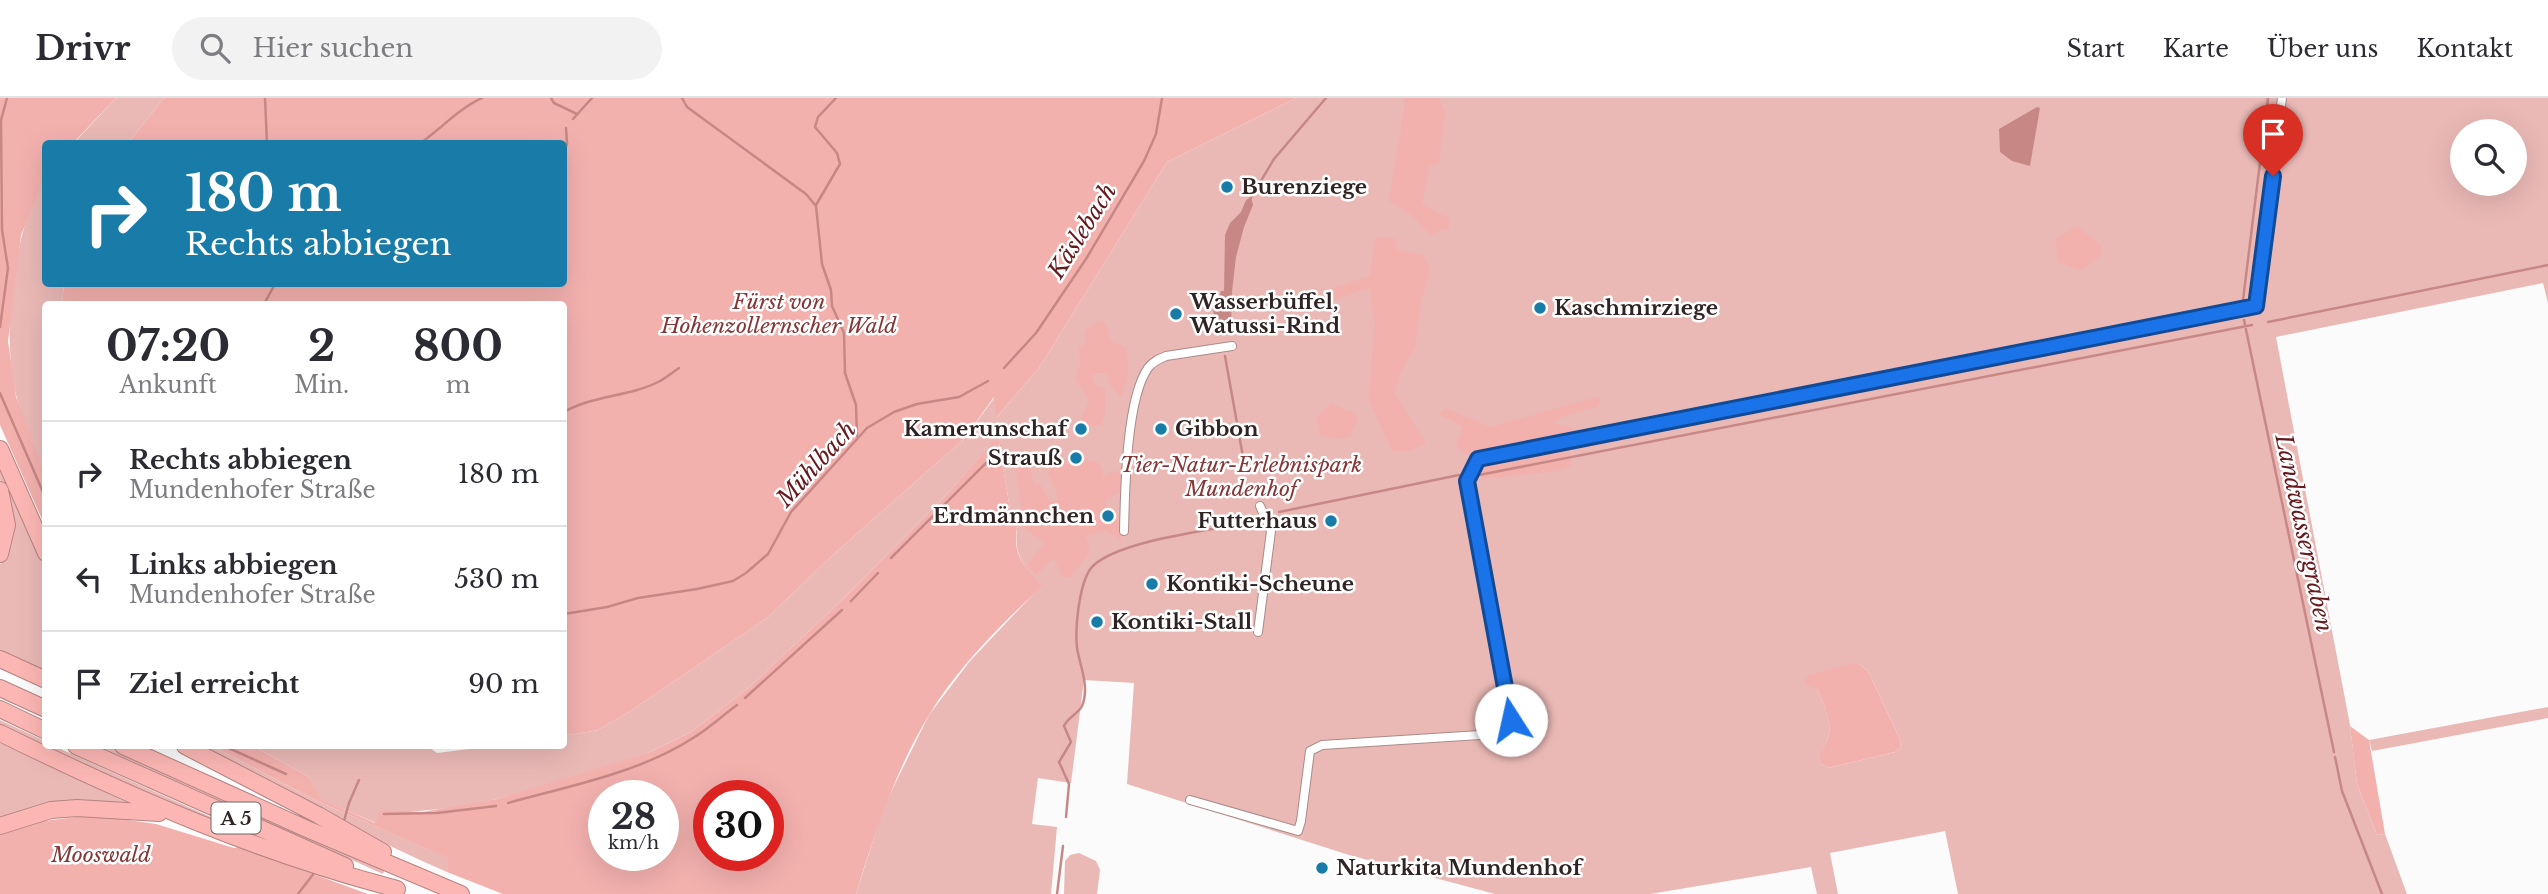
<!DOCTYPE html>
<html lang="de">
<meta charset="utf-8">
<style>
:root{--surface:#fff;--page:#f2f2f3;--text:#2b2b33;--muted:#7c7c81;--line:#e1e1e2}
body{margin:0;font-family:"Libre Baskerville",serif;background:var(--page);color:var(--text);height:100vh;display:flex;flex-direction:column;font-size:26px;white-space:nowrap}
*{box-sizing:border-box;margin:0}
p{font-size:23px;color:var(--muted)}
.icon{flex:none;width:38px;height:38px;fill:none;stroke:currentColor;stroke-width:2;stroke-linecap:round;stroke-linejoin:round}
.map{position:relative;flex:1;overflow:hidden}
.details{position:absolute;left:42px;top:203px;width:525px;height:448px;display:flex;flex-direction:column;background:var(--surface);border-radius:7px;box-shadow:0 7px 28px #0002}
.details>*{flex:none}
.guide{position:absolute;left:42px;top:42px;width:525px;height:147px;border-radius:7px;box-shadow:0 7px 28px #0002;background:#197ba7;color:#fff;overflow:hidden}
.buttons{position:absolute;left:2450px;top:21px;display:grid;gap:14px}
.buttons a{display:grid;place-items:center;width:77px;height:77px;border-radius:50%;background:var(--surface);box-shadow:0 7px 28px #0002;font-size:35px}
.speed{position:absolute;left:588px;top:682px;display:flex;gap:14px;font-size:35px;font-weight:700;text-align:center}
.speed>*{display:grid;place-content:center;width:91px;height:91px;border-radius:50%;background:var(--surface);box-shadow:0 7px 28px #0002;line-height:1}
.speed small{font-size:18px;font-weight:400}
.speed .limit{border:10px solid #d22;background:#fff;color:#111}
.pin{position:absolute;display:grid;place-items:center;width:60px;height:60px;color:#fff;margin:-72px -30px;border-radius:50% 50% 50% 0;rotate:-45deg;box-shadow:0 0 7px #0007}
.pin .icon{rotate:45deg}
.me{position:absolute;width:77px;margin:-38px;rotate:350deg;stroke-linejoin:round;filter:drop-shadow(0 0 5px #0008)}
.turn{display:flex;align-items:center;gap:24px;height:147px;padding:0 28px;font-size:32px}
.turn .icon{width:91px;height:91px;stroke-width:2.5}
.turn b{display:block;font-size:49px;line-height:60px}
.eta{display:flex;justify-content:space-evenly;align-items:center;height:119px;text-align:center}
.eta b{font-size:42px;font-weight:700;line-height:49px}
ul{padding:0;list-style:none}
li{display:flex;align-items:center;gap:21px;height:105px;padding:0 28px;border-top:2px solid var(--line)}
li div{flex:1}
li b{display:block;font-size:26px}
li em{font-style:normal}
header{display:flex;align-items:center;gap:42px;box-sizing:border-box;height:98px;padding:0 35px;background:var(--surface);border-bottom:2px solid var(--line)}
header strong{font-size:33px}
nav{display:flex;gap:38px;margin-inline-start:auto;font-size:24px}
.search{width:490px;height:63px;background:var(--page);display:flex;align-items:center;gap:18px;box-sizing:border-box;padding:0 24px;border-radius:38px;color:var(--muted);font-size:26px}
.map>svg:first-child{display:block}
.green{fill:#eab9b6;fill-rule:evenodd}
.forest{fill:#f3b1ae;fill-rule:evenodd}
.water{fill:#c78885}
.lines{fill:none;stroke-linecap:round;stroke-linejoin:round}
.stream{stroke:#c78885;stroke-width:2.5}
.street-casing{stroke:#ab8b89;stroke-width:10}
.highway-casing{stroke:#b58381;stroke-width:18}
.street{stroke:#fff;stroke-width:8}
.highway{stroke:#fcb7b4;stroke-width:16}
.route-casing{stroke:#114b97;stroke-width:18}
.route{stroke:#1a73e8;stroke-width:12}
.poi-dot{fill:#197ba7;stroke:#fff;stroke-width:2.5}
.labels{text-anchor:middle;stroke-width:5;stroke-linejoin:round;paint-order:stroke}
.shield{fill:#fff;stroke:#6e6565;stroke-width:2}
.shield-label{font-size:19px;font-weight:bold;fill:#302323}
.poi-label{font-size:21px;font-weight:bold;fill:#302323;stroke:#fff;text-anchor:start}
.park-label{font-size:21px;font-style:italic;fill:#853737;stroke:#fff}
.water-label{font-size:23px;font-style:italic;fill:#661a1e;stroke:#fff}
</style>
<header>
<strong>Drivr</strong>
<div class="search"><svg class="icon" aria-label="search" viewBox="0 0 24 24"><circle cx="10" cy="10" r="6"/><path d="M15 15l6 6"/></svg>Hier suchen</div>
<nav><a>Start</a><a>Karte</a><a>Über uns</a><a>Kontakt</a></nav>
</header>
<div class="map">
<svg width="2548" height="796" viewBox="0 0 2548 796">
<rect width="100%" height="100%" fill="#fbfbfb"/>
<path class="green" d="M116,0H164L128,45L73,46Z
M1296,0H2548V205L2543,185L2276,239L2350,627L2357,686L2377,737L2385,736L2407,796H1958L1945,733L1830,755L1838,796H1817L1811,769L1650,796H1495L1349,757L1127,686L1134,585L1084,582L1071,685L1038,680L1032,726L1057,729L1051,796H856L884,708L929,617L970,563L1041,488C1023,468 1012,454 1018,425L1010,411L998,339L948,395L845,499L752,587L691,634L650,654L572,680L497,701L459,709L409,714L376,725L320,701L309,679L253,648H427L437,655L493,648H564V638L598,632L629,614L767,520L836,454L963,342L995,299L997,319L1039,270L1167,64ZM2462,33H2515V86H2462ZM1859,566L1868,573L1899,639L1901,649L1895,654L1828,670L1821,666C1819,650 1824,653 1828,640C1833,626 1823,603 1817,591Z
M45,78L46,186H64L62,206H46L45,377C35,351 22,324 16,297C1,233 13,135 45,78Z
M0,364L45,464V576L0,554V467L2,462L5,391L0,382Z
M2548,609V620L2372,653L2369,642Z
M0,622L45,643L46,648H54L264,743L180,713L0,630Z
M0,645L130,706C85,701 43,705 0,720Z
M98,648H113L385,769L383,776Z
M204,648H212L317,703L449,760L447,774C363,738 284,692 204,648Z
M1079,755L1096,763L1100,772L1097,796H1064L1065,763L1070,757Z"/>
<path class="forest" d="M0,0H116L73,45L46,46L45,78L21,137L8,243L16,299L45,377V428L0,327Z
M164,0H1296L1167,64L1039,270L996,320L994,299L963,342L836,454L767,520L629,614L598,632L564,638V206H62L64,186H564V46L128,45Z
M1403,0H1439L1445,14L1439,66L1429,68L1422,106L1449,120V130L1430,137L1414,119L1389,103L1405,5Z
M2077,128L2101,147V158L2080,173L2058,164L2055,141Z
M1375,140H1394L1398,152L1424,157L1430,171L1420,209L1415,249L1400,276L1394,294L1426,345L1410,353H1392L1369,303L1374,225L1370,190L1334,202L1329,191L1370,178Z
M1100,222L1105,224L1111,243L1125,249C1131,268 1127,283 1121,300L1109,286L1107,275H1096L1092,279L1095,286L1105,291V315L1101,328H1089L1081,321L1089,302L1075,281L1080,265L1079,249L1087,245L1084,233Z
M1596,299L1600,300L1599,308L1559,320L1554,325L1572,330L1573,336L1550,343L1551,351H1570L1572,367L1559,373L1481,381L1482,364L1462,354L1456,346L1463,329L1439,316L1446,310L1490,329Z
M1331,305L1354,315L1358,322L1350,339L1335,341L1320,337L1316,319Z
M998,338L1010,411L1018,425C1011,455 1023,467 1042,488C1001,527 958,569 929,617C895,673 875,734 856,796H503L447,774L448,760L317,703L212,648H253L309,679L321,701L375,725L381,712L422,714L497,701L650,654L691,634L752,587L845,499L948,395ZM604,698H663V758H604ZM709,698H768V758H709Z
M1014,358H1022L1031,371L1034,385L1041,387L1050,403L1059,402L1048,375L1053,361L1078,370L1083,361L1099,365L1104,374L1102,379L1114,372L1124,379L1122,393L1105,403L1109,411L1121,424V442L1105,433L1086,438L1090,453L1071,479L1062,480L1054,460L1036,477L1027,467L1044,445L1024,430Z
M1850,566H1859L1868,573L1899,639L1901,649L1895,654L1828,670L1821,666C1817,653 1824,652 1828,640C1833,627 1823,603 1817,591L1806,587L1805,582L1809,577Z
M2350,628L2369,642L2385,736L2377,737L2357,686Z
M93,717L156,726L234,750L240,749L368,796H0V735L35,724Z"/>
<path class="water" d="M2037,9L2040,10L2030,68L2012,63L2000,54L1999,31Z
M1251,99L1253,107L1244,129L1236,159L1232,194L1231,230L1222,233L1214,220L1213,209L1218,204L1221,193H1224L1225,137L1230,125L1241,114L1246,102Z"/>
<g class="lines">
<path class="stream" d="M265,0L267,46
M551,0L554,5L577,16
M682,0L687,9L806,96L816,108L822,166L831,192L832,208L844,235L845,275L856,307L857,338
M573,21L592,0
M419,46C440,32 459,10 482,0
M564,51L567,46L566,30
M1250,101L1274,61L1326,0
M816,107L840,66L837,55L815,29L818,19L836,0
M2243,202L2268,0
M264,206L275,186
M2244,222L2334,654
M2268,224L2548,167
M0,229L8,170L2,132L1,22L7,0
M1225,258L1243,359
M1004,270L1036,235L1086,161L1144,63L1156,36L1162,0
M0,295L46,401
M564,314C593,297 630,299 660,283C667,279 673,274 679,270
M1479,377L2252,227
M1279,414L1459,377
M891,460L987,364
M851,503L878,475
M564,516L607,509L638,500L697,491L733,483L746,475L768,456L791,414L867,330L894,314L917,306L959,299L988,283
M745,600L842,512
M224,648L286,676
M2335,659L2342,693L2382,796
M508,705C569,688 639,675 693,640C708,631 722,618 737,607
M384,716L437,715L496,708
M1066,719L1069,686L1059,664L1071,644L1064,628C1068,619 1078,616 1082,608C1090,589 1080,568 1077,550C1075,530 1079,480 1094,467C1117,446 1185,436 1217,430
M344,723L349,705L359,682
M298,796L314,775
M1057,796L1063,748"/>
<defs>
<path id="street" d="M1124,433C1125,394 1126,301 1148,270C1152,264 1159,261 1166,258L1232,248
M1258,534L1271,433L1260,408
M1190,702L1298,733L1301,723L1310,653L1322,647L1496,636L1504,633L1511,622L1467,383L1478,361L2257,208L2282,0"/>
<path id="highway" d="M0,351L46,455
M0,392L7,427L0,456
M0,561L46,582
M0,590L46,611
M0,611L46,633
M0,635C131,699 255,754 397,791
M76,648L345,768
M123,648L307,731L461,796
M185,648L318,717L383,754
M0,728L51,712L77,710L159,715"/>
</defs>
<use href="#street" class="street-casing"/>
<use href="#highway" class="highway-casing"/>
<use href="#street" class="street"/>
<use href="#highway" class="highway"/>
</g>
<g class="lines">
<defs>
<path id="route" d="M1511,622L1467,383L1478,361L2256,208L2273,78"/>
</defs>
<use href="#route" class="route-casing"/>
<use href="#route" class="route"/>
</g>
<g class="poi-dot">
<circle cx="1227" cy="89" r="7"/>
<circle cx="1540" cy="210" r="7"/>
<circle cx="1176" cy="216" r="7"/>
<circle cx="1081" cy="331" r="7"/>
<circle cx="1161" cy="331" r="7"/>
<circle cx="1076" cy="360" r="7"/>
<circle cx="1108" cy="418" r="7"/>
<circle cx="1331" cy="423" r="7"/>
<circle cx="1152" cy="486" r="7"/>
<circle cx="1097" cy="524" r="7"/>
<circle cx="1322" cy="770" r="7"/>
</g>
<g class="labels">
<rect class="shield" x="211.5" y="704.5" width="49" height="31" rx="5"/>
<g class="shield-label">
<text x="236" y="727">A 5</text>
</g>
<g class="poi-label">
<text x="1241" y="96">Burenziege</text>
<text x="1190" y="211">Wasserbüffel,<tspan x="1190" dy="24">Watussi-Rind</tspan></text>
<text x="1554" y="217">Kaschmirziege</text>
<text x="1067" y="338" text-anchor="end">Kamerunschaf</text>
<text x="1175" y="338">Gibbon</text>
<text x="1062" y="367" text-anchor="end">Strauß</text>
<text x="1094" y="425" text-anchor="end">Erdmännchen</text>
<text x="1317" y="430" text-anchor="end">Futterhaus</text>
<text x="1166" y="493">Kontiki-Scheune</text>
<text x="1111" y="531">Kontiki-Stall</text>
<text x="1336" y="777">Naturkita Mundenhof</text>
</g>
<g class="park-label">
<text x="779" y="211">Fürst von<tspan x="779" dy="24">Hohenzollernscher Wald</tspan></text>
<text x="1241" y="374">Tier-Natur-Erlebnispark<tspan x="1241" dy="24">Mundenhof</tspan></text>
<text x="101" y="764">Mooswald</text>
</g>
<g class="water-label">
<text transform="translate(1082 133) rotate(-58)" y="8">Käslebach</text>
<text transform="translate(816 366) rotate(-48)" y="8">Mühlbach</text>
<text transform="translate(2304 435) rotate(78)" y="8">Landwassergraben</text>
</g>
</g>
</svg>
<div class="buttons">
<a><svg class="icon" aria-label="search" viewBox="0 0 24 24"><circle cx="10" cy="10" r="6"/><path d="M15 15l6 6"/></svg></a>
</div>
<div class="speed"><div>28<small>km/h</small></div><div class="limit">30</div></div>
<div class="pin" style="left:2273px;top:78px;background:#d93025"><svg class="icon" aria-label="arrive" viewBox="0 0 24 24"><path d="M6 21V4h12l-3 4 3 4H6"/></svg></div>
<svg class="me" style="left:1511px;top:622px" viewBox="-20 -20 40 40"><circle r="19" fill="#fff"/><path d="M0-13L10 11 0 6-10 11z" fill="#1a73e8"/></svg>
<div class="guide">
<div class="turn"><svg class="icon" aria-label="right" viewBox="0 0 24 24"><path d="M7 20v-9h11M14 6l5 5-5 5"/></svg><div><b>180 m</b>Rechts abbiegen</div></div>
</div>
<section class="details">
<div class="eta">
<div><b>07:20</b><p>Ankunft</p></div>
<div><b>2</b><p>Min.</p></div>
<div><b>800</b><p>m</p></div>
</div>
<ul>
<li><svg class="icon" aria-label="right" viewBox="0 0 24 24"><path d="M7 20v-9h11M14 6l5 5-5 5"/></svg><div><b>Rechts abbiegen</b><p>Mundenhofer Straße</p></div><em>180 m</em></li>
<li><svg class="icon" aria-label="left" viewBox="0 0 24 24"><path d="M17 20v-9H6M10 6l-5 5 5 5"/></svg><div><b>Links abbiegen</b><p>Mundenhofer Straße</p></div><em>530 m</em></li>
<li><svg class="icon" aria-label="arrive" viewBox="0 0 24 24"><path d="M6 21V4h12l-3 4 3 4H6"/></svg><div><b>Ziel erreicht</b></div><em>90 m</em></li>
</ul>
</section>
</div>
